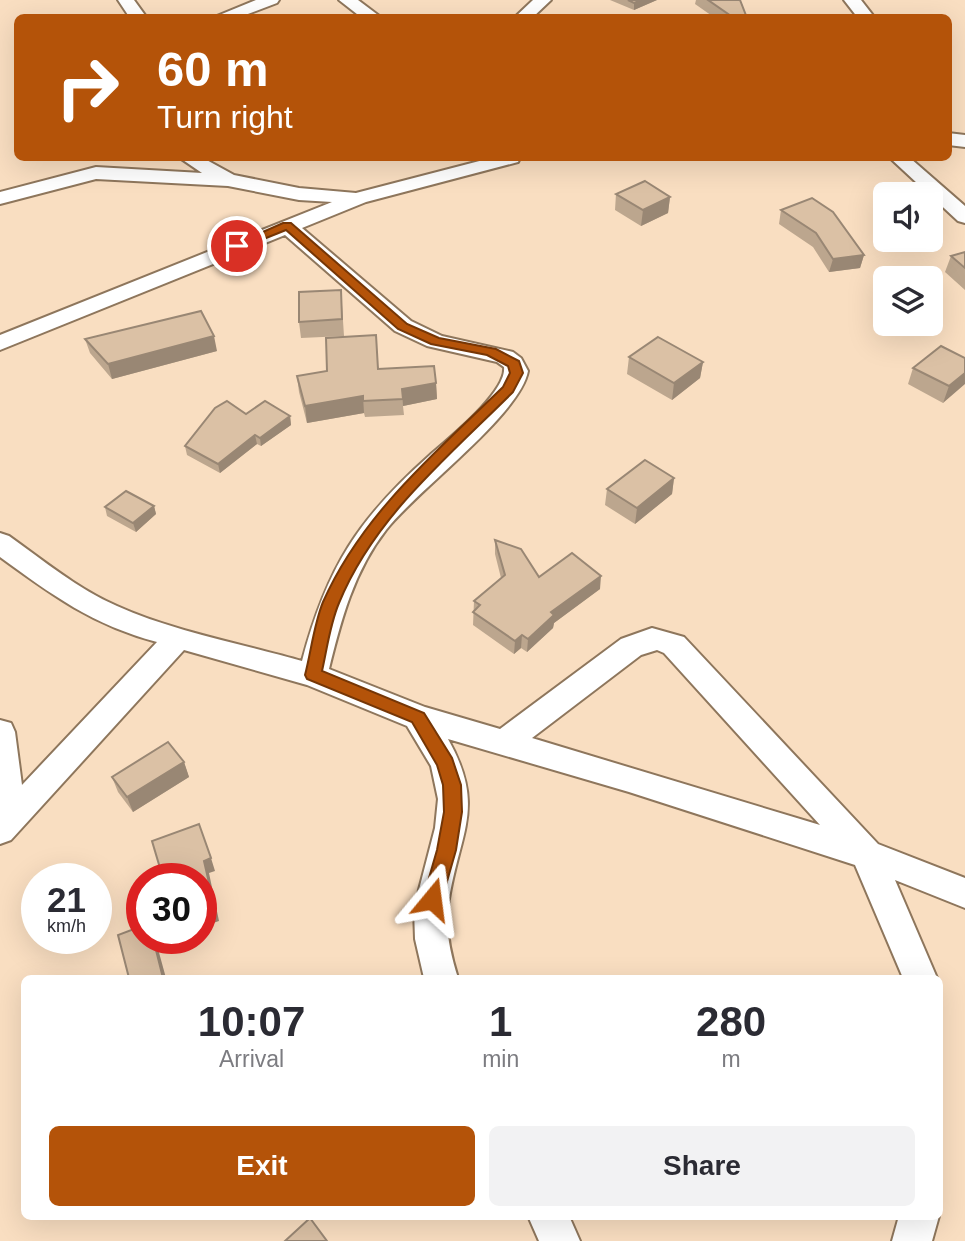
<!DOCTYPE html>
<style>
:root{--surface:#fff;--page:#f2f2f3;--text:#2b2b33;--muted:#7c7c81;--accent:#b45309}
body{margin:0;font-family:Helvetica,sans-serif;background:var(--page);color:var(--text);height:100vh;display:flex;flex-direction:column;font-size:26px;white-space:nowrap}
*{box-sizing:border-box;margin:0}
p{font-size:23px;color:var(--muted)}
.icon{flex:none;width:38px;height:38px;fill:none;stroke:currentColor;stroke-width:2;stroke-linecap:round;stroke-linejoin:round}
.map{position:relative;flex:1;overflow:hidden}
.drawer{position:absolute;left:21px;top:975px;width:922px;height:245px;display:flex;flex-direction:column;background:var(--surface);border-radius:10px;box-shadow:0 7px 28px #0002}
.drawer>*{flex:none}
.top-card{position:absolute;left:14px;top:14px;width:938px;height:147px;border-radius:10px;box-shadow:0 7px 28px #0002;background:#b45309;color:#fff;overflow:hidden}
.controls{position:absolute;left:873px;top:182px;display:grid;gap:14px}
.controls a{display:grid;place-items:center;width:70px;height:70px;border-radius:10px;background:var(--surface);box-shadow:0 7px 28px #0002;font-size:35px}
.speed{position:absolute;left:21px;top:863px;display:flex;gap:14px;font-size:35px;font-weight:700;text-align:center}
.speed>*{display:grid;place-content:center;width:91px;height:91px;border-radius:50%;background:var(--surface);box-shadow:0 7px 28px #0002;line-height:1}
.speed small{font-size:18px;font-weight:400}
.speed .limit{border:10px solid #d22;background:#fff;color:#111}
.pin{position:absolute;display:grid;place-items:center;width:60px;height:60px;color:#fff;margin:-30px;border:4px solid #fff;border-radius:50%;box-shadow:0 2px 7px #0007}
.me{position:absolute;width:77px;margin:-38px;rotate:16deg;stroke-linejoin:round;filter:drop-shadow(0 0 5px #0008)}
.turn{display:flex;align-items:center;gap:24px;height:147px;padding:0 28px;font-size:32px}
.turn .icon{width:91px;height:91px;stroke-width:2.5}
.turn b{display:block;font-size:49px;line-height:60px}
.eta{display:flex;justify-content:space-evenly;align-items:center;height:119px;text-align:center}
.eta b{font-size:42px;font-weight:700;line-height:49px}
.button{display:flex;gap:14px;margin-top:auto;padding:14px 28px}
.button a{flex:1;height:80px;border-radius:10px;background:var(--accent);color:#fff;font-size:28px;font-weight:700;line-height:80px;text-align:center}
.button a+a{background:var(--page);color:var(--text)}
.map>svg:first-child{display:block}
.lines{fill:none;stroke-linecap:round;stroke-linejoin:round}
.street-casing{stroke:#8e765c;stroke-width:4}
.street{fill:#fff;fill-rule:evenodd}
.wall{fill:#bca68e}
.shaded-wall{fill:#998774}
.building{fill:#dbc1a5;stroke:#998774;stroke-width:2}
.route{fill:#b45309;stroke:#753606;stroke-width:2}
</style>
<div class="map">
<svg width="965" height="1241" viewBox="0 0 965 1241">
<rect width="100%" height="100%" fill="#f9dec1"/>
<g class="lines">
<defs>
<path id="street" d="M118,0H134L147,18H130Z
M256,0H279L277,3L237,18H212Z
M339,0H358L382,18H362Z
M533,0H551L532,18H514Z
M844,0H861L875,18H858Z
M948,133L965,135V147L948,145Z
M180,158H203L234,175L299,188L356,193L491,158H520L518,162L366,202L302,228L411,321L442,336L513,352L521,358L528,371C520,415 417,490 386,530C354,571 341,620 329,669L425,707L500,729L621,639L652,628L684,637L878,844L965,878V908L895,880L937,978H903L855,865L629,792L448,739C486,807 460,831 449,899C444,926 450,953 458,978H424L415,939L414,909L435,828L438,799L431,766L407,726L307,685L184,650L11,840L0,844V720L11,723L15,732L22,785L157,642C93,625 52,595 0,557V533L9,536C44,561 78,589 117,606C172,631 243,644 302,661C327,567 358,519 430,455C448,439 507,392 504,367L497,362L427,346L395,331L285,235L0,350V335L332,202L299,200L228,186L96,179L0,204V192L96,167L202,173ZM657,650L664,653L820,825L532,738L641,655Z
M890,158H910L965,206V223L958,221Z
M528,1216H569L580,1241H539Z
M899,1216H939L932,1241H892Z"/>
</defs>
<use href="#street" class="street-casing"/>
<use href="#street" class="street"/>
</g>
<path class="wall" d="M610,0H657L634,10Z
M696,0H740L747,18H715L695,4Z
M616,194L670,197L668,213L641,226L615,210Z
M781,210L864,255L860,268L829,272L813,247L779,224Z
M965,252V290L945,272L951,256Z
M341,290L344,336L301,338L299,322Z
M85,339L217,351L112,379L90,353Z
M629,357L703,362L700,378L672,400L627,374Z
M965,358L943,403L908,384L913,368Z
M378,369L436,383L437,399L403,406L404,415L365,417L364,413L307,423L299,392L297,376Z
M246,414L290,416L291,425L261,446L257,444L220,473L187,455L185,446Z
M674,478L672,494L635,524L605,505L607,489Z
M154,506L156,514L136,532L107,516L105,507Z
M495,540L539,577L600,589L554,623L553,628L527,652L521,648L514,654L473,625L474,601L501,578L495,554Z
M184,762L189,777L133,812L118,792L112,777Z"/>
<path class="shaded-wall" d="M641,0H657L634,10V3Z
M670,197L668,213L641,226L643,210Z
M864,255L860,268L829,272L833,259Z
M214,336L217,351L112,379L108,364Z
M703,362L700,378L672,400L674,383Z
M965,373V384L943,403L949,386Z
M436,383L437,399L403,406L402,389Z
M363,396L364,413L307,423L305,406Z
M290,416L291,425L261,446L260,438Z
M255,435L257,444L220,473L218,464Z
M674,478L672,494L635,524L637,508Z
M154,506L156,514L136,532L133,523Z
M601,576L600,589L554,623L553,628L527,652L528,639L551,612Z
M522,635L521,648L514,654L515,641Z
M184,762L189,777L133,812L127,797Z
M211,858L215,871L209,873L219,921L201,927L204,861Z
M153,938H155L166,978H163Z"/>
<path class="building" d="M628,0H641L634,3Z
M708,0H740L747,18H734Z
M645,181L670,197L643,210L616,194Z
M812,198L833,212L864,255L833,259L816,233L781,210Z
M965,252V268L951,256Z
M341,290L342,319L299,322V292Z
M201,311L214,336L108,364L85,339Z
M376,335L378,369L434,366L436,383L402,389L403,399L363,401V396L305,406L297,376L327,371L326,338Z
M658,337L703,362L674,383L629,357Z
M941,346L965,358V373L949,386L913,368Z
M227,401L246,414L265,401L290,416L260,438L255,435L218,464L185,446L215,408Z
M645,460L674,478L637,508L607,489Z
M126,491L154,506L133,523L105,507Z
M495,540L521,549L539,577L572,553L601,576L551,612L554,615L528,639L522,635L515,641L473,612L480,605L474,601L505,575Z
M168,742L184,762L127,797L112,777Z
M199,824L211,858L204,861L215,909L201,914V878H163L152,841Z
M142,926V938H153L163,978H129L118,935Z
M310,1218L327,1241H285Z"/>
<path class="route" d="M283,223H291L407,324L439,338L496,349L519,361L523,373L513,392C449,456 374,517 339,603C330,624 327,649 322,671L424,713L452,758L461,785L462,812L456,850L442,899L439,905L432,908L426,905L423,899L437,850L444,812L443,785L437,765L412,722L307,679L305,675C311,652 314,624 323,602C362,514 435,453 503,387L510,373L508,366L487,355L431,344L398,329L286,230L241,248L231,246Z"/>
</svg>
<div class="controls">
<a><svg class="icon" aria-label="sound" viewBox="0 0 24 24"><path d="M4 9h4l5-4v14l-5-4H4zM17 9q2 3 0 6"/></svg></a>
<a><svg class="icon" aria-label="layers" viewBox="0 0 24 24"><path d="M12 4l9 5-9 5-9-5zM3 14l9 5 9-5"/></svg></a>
</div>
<div class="speed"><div>21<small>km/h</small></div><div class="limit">30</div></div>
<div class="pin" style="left:237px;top:246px;background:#d93025"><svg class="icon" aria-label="arrive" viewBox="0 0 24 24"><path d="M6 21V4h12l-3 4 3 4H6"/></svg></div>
<svg class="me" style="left:432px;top:899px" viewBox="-20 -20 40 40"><path d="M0-17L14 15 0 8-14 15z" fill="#b45309" stroke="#fff" stroke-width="4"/></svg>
<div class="top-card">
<div class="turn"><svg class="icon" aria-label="right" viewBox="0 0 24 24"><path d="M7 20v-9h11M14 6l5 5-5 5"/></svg><div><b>60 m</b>Turn right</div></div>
</div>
<section class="drawer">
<div class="eta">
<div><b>10:07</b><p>Arrival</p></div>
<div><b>1</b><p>min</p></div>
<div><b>280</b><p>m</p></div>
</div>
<div class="button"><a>Exit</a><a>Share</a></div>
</section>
</div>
